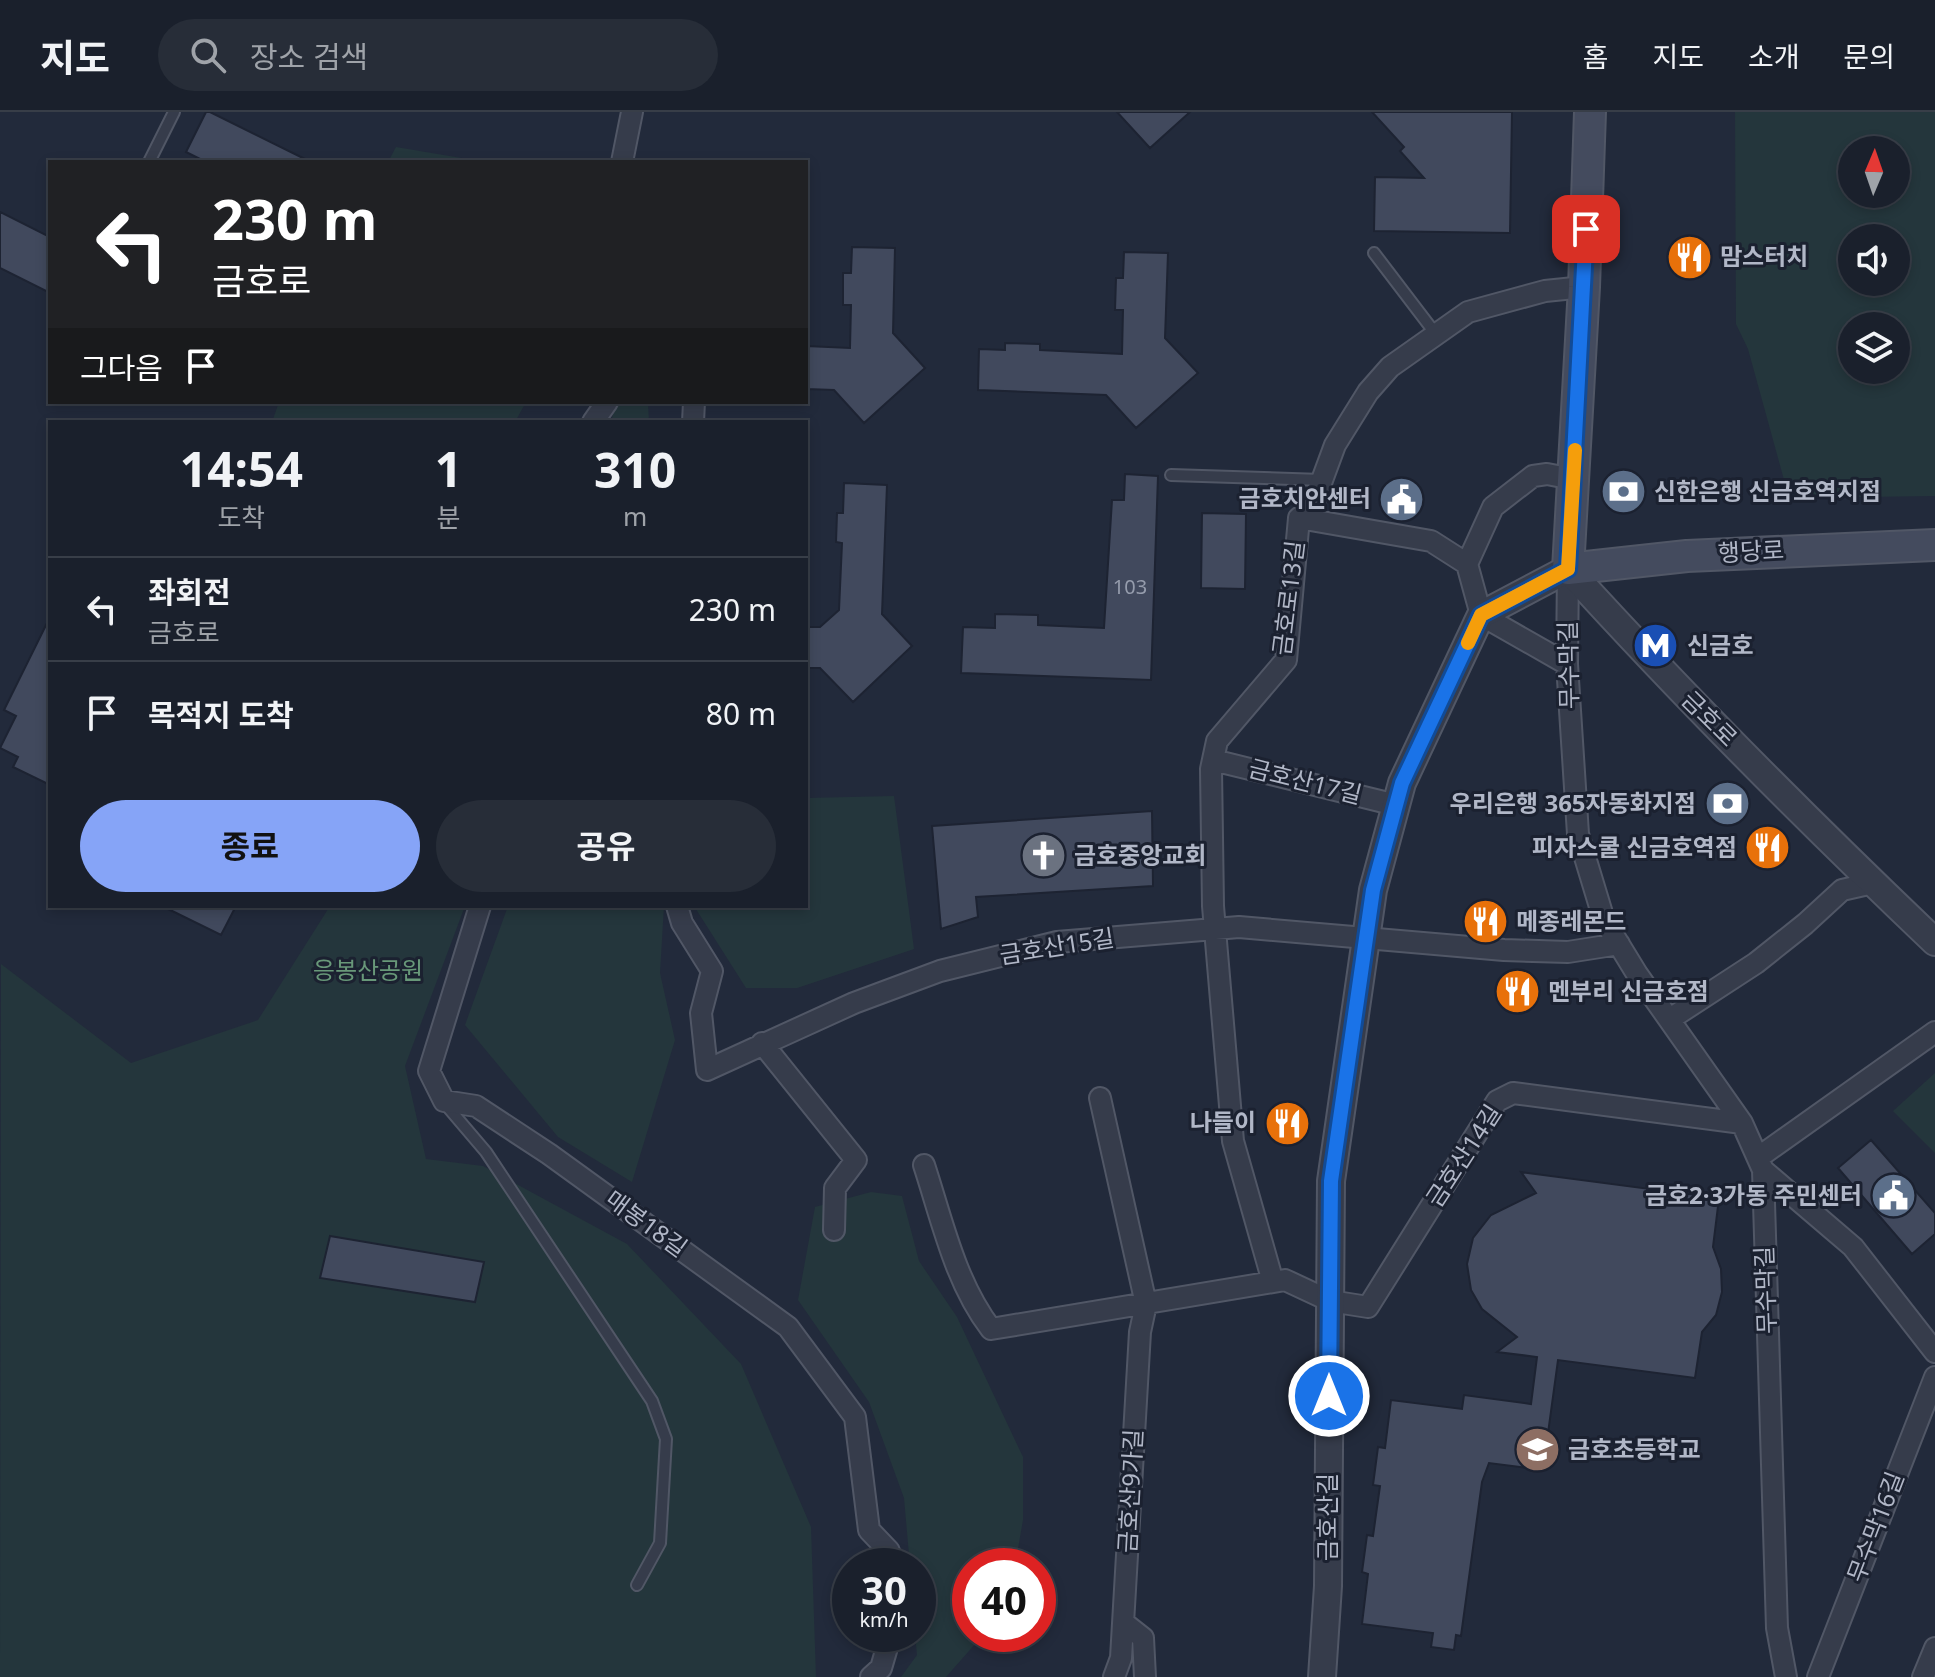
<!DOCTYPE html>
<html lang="ko">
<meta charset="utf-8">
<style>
:root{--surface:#1a202c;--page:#272d38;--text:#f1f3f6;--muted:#9fa3a9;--line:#383e48;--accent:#86a4f7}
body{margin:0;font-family:"Noto Sans","Noto Sans KR",sans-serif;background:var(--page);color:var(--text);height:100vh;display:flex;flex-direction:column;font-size:30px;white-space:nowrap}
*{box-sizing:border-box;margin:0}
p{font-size:26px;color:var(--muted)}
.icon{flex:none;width:44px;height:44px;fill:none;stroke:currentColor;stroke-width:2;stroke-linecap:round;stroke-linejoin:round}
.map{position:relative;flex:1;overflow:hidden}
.panel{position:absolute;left:48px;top:308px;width:760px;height:488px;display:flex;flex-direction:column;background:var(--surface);border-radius:0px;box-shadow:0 4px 12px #0003,0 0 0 2px var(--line)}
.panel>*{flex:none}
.banner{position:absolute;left:48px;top:48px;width:760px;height:244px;border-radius:0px;box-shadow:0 4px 12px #0003,0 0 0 2px var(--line);background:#202124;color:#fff;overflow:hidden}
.needle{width:52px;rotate:2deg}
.controls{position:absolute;left:1838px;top:24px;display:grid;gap:16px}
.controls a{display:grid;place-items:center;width:72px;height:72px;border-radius:50%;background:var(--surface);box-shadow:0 4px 12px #0003,0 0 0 2px var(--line);font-size:40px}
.speed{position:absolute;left:832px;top:1436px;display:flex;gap:16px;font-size:40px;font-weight:700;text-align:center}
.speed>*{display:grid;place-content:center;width:104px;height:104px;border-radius:50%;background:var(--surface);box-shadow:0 4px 12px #0003,0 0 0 2px var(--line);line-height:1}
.speed small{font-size:20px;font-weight:400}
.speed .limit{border:12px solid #d22;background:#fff;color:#111}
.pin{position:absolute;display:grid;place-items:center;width:68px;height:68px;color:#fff;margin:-34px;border-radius:16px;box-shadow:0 4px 12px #0006}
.me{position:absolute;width:88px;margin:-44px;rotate:0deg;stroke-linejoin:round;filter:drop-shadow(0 0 6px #0008)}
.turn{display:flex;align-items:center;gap:28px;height:168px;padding:0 32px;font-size:36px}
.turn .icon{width:104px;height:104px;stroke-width:2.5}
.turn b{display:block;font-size:56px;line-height:68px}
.then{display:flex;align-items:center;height:76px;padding:0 32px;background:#0003;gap:16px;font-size:30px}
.eta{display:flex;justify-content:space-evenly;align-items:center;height:136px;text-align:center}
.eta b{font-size:48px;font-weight:700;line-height:56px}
.cta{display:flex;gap:16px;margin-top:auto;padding:16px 32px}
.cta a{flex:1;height:92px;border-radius:48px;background:var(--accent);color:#111;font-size:32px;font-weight:700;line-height:92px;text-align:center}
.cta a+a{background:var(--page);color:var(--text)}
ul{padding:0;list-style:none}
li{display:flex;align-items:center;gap:24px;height:104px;padding:0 32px;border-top:2px solid var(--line)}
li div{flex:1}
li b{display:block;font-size:30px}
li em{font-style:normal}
header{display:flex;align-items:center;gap:48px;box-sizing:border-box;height:112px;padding:0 40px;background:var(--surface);border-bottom:2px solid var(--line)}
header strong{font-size:38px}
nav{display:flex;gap:44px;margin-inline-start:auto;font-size:28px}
.search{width:560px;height:72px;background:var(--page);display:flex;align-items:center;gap:20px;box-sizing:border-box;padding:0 28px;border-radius:44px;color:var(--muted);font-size:30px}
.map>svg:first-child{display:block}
.green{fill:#24363c;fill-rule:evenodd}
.building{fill:#41495d;stroke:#1d2332;stroke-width:2}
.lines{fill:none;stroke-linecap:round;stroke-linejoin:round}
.service-casing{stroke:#515766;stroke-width:14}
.minor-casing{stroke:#515766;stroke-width:24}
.tertiary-casing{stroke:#515766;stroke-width:30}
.secondary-casing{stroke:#515766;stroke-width:34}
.service{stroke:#363c4b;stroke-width:10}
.minor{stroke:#363c4b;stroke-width:20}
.tertiary{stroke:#363c4b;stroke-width:26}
.secondary{stroke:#444b5e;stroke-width:30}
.route-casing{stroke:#114b97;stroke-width:20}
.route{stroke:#1a73e8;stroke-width:14}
.slow{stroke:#f59e0b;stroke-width:14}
.labels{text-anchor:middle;stroke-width:6;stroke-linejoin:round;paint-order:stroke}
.number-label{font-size:20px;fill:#959cac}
.poi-label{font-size:24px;font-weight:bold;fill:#b1b7c7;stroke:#1b2130;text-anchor:start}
.street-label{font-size:24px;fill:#b1b7c7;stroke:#1b2130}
.park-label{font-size:24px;fill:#689879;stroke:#1b2130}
</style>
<header>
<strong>지도</strong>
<div class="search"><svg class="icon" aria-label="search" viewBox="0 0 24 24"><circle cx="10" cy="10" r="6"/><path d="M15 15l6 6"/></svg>장소 검색</div>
<nav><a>홈</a><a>지도</a><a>소개</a><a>문의</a></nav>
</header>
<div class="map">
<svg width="1935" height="1565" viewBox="0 0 1935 1565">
<rect width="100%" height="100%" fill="#222a3b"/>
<path class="green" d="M1735,0H1935V384L1789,386L1748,237L1736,212ZM1896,38V82H1852V38ZM1852,126H1896V170H1852ZM1852,214H1896V258H1852Z
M396,35L485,50H388Z
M279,290H526L515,310H272Z
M616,290H648L649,310H611Z
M894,684L914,837L797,876H746L694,794H806V686Z
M330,794H465L405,954L426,1047L483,1054L627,1132L741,1252L811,1415L816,1565H0L1,852L131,951L258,908Z
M508,794H664L660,861L675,928L632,1070L558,1025L465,913Z
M1935,961V1041L1893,999Z
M871,1080L902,1084L919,1149L957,1205L1023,1345V1408L1015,1454H970V1522H984L946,1565H901L917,1543L915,1522H918V1454H910L904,1386L869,1290L798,1188L815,1095Z"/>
<path class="building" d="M206,0H210L311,50H206L186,40Z
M1117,0H1190L1150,36Z
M1372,0H1512L1510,121L1374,119L1375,65L1424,66L1400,39L1404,35Z
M0,100L50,125V181L0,156Z
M852,135L895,136L893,221L925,256L864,311L834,278L806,277V234L850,236L851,193H843V161H851Z
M1124,140L1168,141L1165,226L1198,261L1136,316L1106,283L978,278L979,237L1005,238V231L1040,232V238L1122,242L1123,198H1115L1116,166H1123Z
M1125,362L1158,364L1151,568L961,561L963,515L995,516V502L1038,503V513L1104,516L1112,388H1124Z
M844,371L887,373L882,502L912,534L853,590L820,556H806V515H820L839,498L842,431L836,430L837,401H843Z
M1202,401L1246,402L1245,477L1201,476Z
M50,505V673L13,655L18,645L0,636L16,604L4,598Z
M1152,699L1153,774L976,785L978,805L941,817L932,714Z
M162,794H236L221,823Z
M1871,1028L1935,1101V1122L1912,1142L1838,1056Z
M1521,1060L1719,1086L1713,1135L1721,1157L1722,1180L1716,1203L1702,1220L1695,1266L1558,1248L1543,1358L1489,1351L1482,1370L1461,1524L1456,1523L1454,1538L1431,1535L1433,1521L1362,1512L1368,1462L1362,1460L1367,1423L1373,1424L1380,1374L1373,1373L1378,1335L1385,1336L1391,1288L1462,1297L1464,1283L1531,1292L1537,1245L1497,1240L1517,1225L1482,1197L1471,1178L1467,1152L1473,1126L1491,1103L1536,1081Z
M330,1124L484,1150L475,1190L320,1166Z"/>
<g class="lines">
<defs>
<path id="service" d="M149,50L174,0
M1374,141L1435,221
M1171,363L1322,368
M446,993L486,1040L652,1289L666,1327L660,1431L637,1473"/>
<path id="minor" d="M622,50L632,0
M593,310L607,290
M693,310L694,290
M1299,406L1431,429L1467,452
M1568,457L1567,552L1578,722L1604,808L1637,862L1742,1011L1763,1058L1777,1516L1786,1565
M1567,552L1481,503L1467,452L1493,395L1533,364L1547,362L1573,367
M1213,648L1396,693
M480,794L429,959L444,989L476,994L549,1042L788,1215L855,1305L869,1418L889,1439L892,1454
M677,794L682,811L712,859L701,901L707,958L854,891L940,859L1057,830L1239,815L1504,838L1568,840L1619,832
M1670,907L1756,851L1805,812L1842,778L1873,771
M762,931L856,1048L835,1076L834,1118
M1100,986L1146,1192L1140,1220L1121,1546L1114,1565
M1759,1045L1935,920
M924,1053C942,1108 955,1170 991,1217L1285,1168L1330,1189L1368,1195L1497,989L1513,981L1742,1011
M1763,1058L1853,1135L1935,1240
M1273,1170L1233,1029L1213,794L1211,657L1217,629L1286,548L1299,406L1311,398L1335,333L1368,280L1390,255L1468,200L1545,179L1584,175
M1124,1511L1143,1526L1145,1565
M871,1565L881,1556L891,1522
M1818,1565L1935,1265
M1923,1565L1935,1536"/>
<path id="tertiary" d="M1322,1565L1328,1474L1331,1069L1373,778L1402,671L1481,503L1568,457C1685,586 1809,710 1935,830"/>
<path id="secondary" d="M1590,0L1584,175L1568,457L1687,444L1935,433"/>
</defs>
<use href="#service" class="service-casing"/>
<use href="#minor" class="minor-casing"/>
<use href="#tertiary" class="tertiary-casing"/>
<use href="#secondary" class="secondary-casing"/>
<use href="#service" class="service"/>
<use href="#minor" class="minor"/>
<use href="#tertiary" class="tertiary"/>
<use href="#secondary" class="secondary"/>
</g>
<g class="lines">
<defs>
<path id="route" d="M1329,1284L1331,1069L1373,778L1402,671L1481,503L1568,457L1586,117"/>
</defs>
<use href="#route" class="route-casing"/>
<use href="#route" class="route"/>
<path class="slow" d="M1468,531L1481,503L1568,457L1575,338"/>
</g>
<defs>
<symbol id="restaurant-disc" viewBox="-11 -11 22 22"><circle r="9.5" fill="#e8710a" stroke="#1b2130"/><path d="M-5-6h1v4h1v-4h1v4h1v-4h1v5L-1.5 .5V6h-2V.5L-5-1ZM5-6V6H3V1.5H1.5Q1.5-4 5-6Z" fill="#fff"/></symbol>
<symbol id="bank-disc" viewBox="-11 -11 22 22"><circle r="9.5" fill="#5c6f8a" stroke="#1b2130"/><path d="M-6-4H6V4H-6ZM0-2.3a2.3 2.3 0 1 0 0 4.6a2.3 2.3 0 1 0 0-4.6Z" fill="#fff"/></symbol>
<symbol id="civic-disc" viewBox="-11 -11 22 22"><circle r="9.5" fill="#5c6f8a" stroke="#1b2130"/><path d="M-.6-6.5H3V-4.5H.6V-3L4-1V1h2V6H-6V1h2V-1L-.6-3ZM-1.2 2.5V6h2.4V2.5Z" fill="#fff"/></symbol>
<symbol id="metro-disc" viewBox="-11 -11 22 22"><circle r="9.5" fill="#1a4fb4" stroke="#1b2130"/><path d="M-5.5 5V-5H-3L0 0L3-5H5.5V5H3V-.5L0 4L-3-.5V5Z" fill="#fff"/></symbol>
<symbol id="church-disc" viewBox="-11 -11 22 22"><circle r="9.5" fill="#6b7280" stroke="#1b2130"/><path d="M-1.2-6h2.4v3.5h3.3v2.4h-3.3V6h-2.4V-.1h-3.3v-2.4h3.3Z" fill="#fff"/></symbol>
<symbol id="school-disc" viewBox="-11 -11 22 22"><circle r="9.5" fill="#8d6e63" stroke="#1b2130"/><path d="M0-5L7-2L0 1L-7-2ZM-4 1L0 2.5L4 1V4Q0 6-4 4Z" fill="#fff"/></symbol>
</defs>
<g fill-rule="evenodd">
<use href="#restaurant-disc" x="1664" y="120" width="51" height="51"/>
<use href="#bank-disc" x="1598" y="354" width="51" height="51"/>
<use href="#civic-disc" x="1376" y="362" width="51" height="51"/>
<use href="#metro-disc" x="1630" y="508" width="51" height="51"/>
<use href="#bank-disc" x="1702" y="666" width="51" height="51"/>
<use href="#restaurant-disc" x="1742" y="710" width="51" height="51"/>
<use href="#church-disc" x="1018" y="718" width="51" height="51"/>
<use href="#restaurant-disc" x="1460" y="784" width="51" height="51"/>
<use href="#restaurant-disc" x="1492" y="854" width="51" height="51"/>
<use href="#restaurant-disc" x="1262" y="986" width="51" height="51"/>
<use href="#civic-disc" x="1868" y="1058" width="51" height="51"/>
<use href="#school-disc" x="1512" y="1312" width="51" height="51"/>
</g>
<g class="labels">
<g class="number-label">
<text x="1130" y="482">103</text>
</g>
<g class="poi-label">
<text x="1720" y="153">맘스터치</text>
<text x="1654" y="388">신한은행 신금호역지점</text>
<text x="1371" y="395" text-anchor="end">금호치안센터</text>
<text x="1687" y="542">신금호</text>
<text x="1696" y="700" text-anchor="end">우리은행 365자동화지점</text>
<text x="1737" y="744" text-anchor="end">피자스쿨 신금호역점</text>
<text x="1074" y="752">금호중앙교회</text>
<text x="1516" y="818">메종레몬드</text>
<text x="1548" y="888">멘부리 신금호점</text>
<text x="1256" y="1019" text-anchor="end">나들이</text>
<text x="1862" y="1092" text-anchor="end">금호2·3가동 주민센터</text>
<text x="1568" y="1346">금호초등학교</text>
</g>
<g class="street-label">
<text transform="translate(1751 440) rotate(-3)" y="8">행당로</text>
<text transform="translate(1289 486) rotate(-83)" y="8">금호로13길</text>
<text transform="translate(1569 553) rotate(-91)" y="8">무수막길</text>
<text transform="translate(1709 607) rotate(45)" y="8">금호로</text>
<text transform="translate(1305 670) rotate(14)" y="8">금호산17길</text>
<text transform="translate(1057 835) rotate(-9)" y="8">금호산15길</text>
<text transform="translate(1464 1044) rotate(-57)" y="8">금호산14길</text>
<text transform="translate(646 1112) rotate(36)" y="8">매봉18길</text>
<text transform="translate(1766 1178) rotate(-92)" y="8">무수막길</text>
<text transform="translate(1131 1379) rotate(-87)" y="8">금호산9가길</text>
<text transform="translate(1328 1405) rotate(-90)" y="8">금호산길</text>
<text transform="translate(1876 1415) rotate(-69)" y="8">무수막16길</text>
</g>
<g class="park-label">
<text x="368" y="867">응봉산공원</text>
</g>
</g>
</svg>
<div class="controls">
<a><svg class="needle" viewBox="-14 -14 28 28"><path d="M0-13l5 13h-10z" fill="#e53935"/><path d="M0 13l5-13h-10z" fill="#9fa3a9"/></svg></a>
<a><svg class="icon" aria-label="sound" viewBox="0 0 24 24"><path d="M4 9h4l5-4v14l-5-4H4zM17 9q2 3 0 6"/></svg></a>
<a><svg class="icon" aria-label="layers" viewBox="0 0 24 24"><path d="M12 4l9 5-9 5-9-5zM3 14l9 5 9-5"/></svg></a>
</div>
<div class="speed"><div>30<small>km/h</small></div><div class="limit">40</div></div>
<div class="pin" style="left:1586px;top:117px;background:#d93025"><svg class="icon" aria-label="arrive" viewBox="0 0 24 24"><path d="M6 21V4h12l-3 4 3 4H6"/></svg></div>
<svg class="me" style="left:1329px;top:1284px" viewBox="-20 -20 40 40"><circle r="17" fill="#1a73e8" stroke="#fff" stroke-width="3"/><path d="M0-11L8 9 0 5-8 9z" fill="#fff"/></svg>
<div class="banner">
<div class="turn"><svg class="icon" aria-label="left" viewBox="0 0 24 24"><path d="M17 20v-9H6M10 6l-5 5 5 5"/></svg><div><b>230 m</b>금호로</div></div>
<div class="then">그다음<svg class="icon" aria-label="arrive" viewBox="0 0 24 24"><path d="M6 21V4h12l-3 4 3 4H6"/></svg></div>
</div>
<section class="panel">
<div class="eta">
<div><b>14:54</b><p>도착</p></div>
<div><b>1</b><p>분</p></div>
<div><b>310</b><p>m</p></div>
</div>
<ul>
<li><svg class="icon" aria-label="left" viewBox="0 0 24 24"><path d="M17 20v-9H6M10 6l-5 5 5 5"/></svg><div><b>좌회전</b><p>금호로</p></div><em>230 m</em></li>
<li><svg class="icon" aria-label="arrive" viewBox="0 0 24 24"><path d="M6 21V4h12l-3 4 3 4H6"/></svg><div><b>목적지 도착</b></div><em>80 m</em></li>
</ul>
<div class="cta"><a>종료</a><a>공유</a></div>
</section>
</div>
